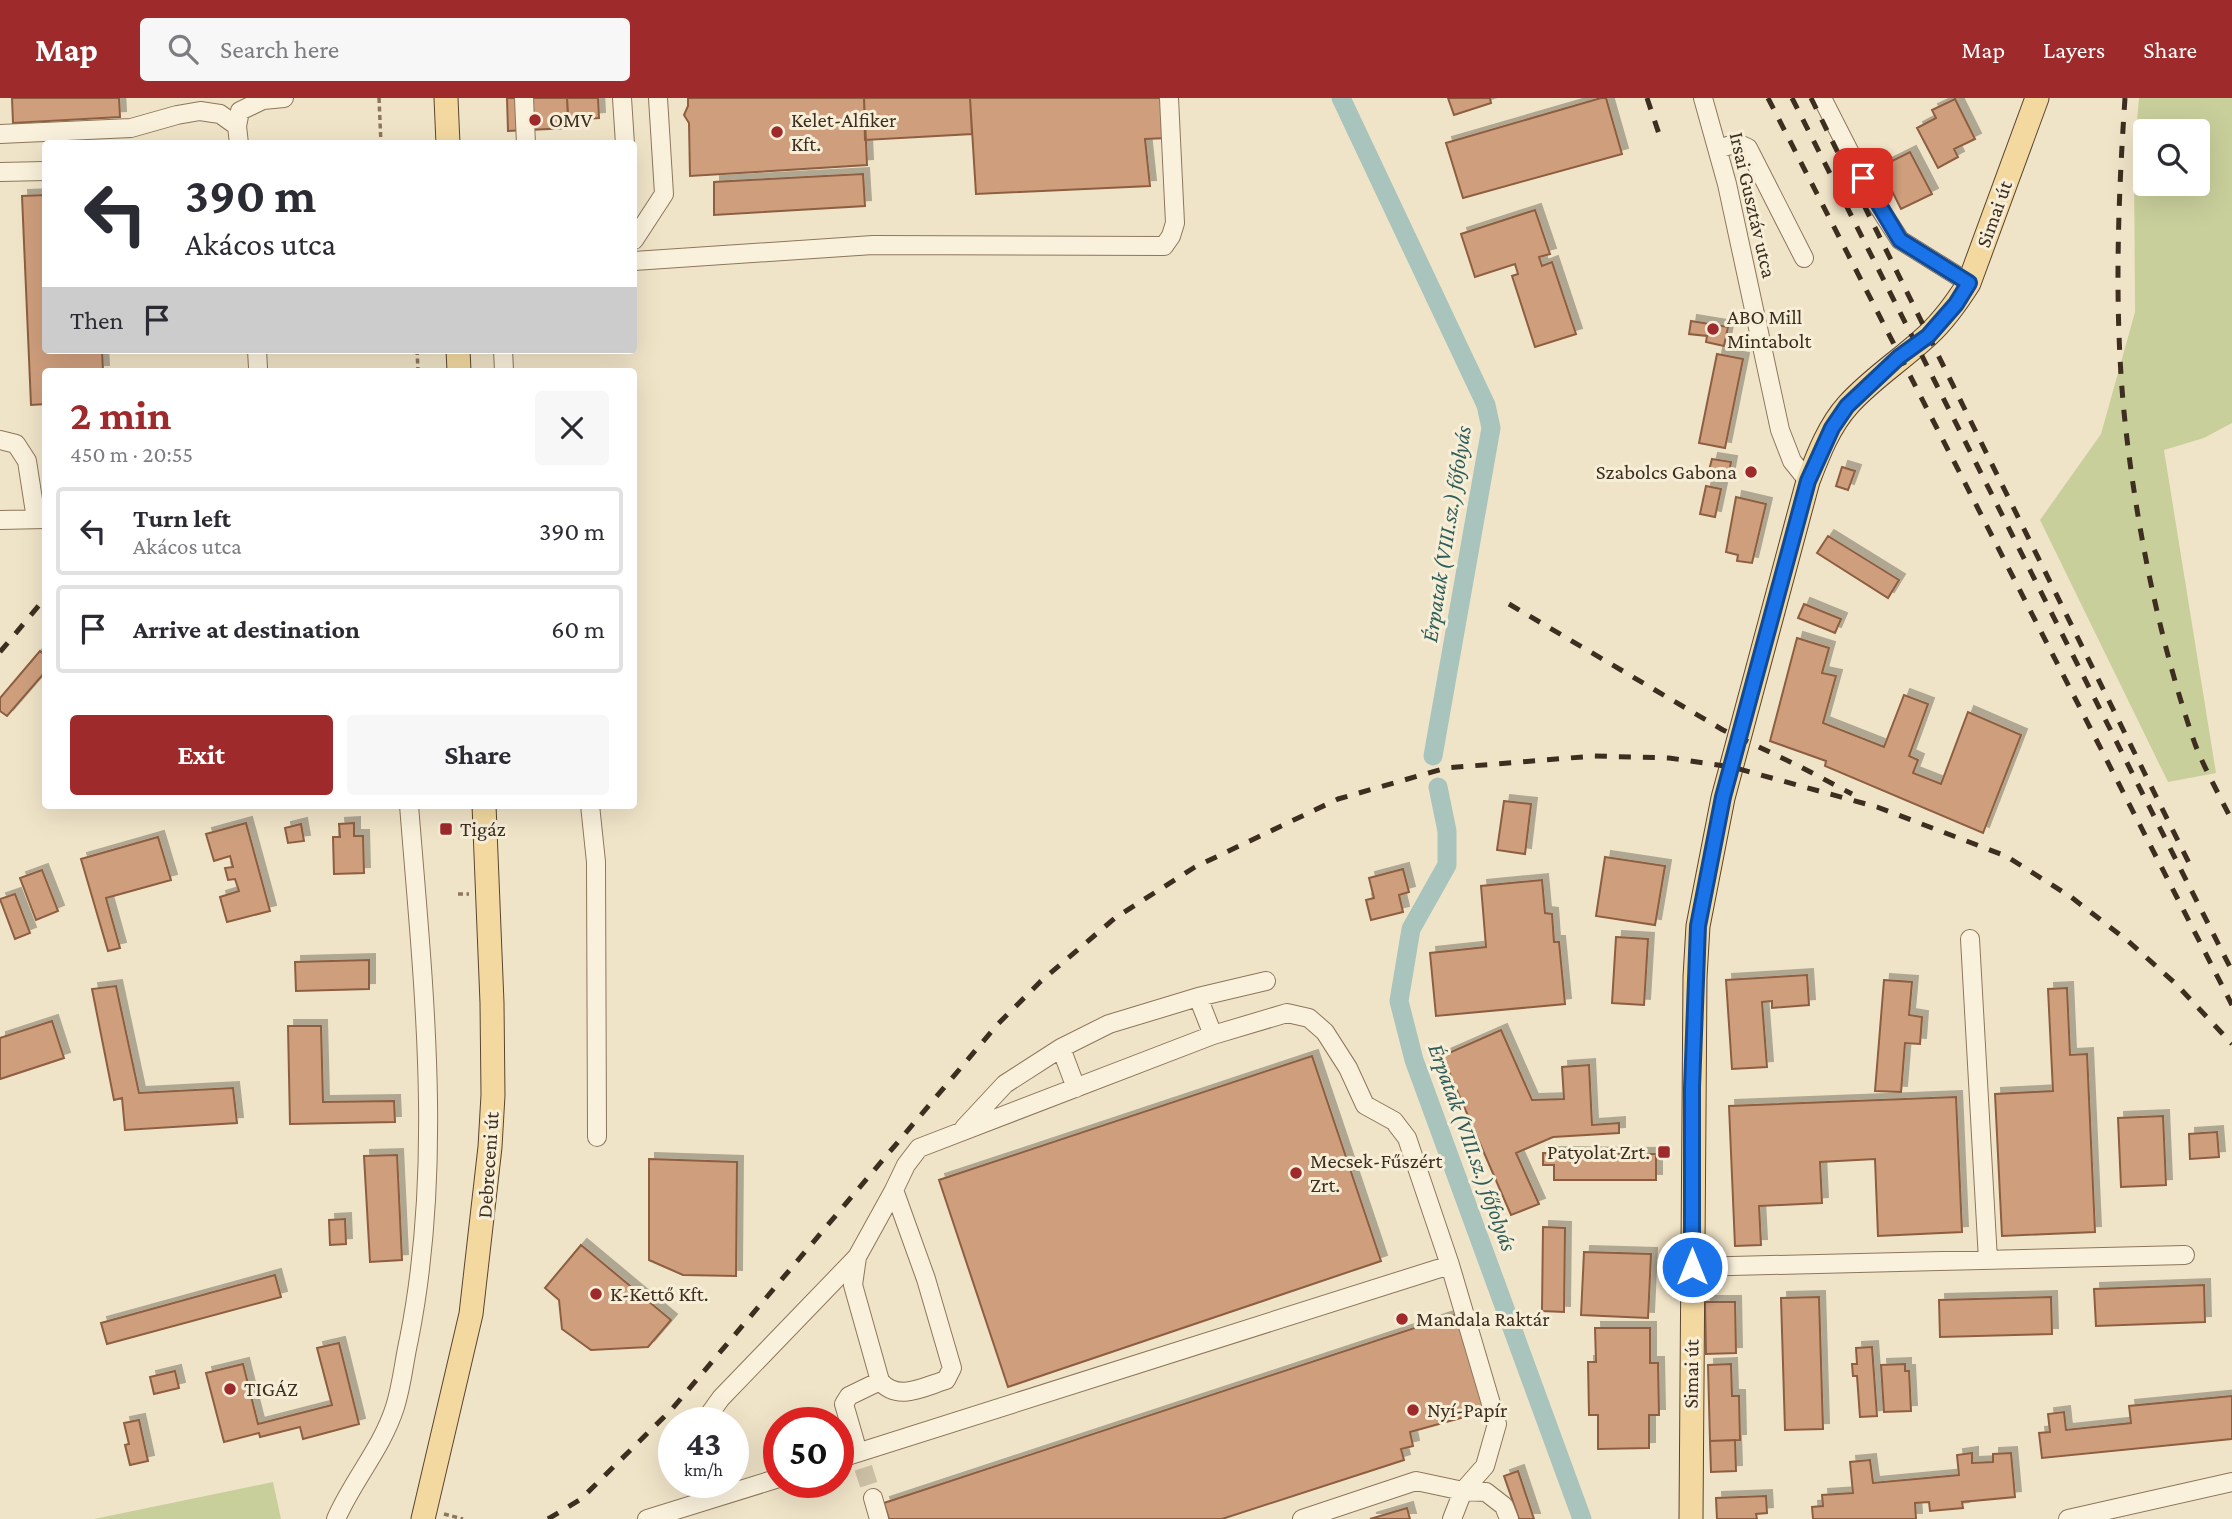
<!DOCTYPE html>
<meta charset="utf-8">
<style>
:root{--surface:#fff;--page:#f7f7f7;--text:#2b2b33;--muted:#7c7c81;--line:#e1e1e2;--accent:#9e2a2b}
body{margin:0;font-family:"Crimson Pro",serif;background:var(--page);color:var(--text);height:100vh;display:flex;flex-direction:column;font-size:26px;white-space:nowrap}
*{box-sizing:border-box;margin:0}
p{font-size:23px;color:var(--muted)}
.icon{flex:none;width:38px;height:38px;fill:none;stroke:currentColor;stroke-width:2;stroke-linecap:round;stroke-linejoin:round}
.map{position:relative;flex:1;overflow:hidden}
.sheet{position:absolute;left:42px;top:270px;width:595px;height:441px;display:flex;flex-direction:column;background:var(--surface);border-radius:7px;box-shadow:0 7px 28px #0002}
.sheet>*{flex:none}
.banner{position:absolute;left:42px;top:42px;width:595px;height:214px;border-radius:7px;box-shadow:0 7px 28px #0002;background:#fff;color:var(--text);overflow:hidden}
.controls{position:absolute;left:2133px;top:21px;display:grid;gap:14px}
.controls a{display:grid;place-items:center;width:77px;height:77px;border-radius:7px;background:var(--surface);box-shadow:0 7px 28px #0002;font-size:35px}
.speed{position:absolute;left:658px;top:1309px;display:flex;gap:14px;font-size:35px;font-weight:700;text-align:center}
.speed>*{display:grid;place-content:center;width:91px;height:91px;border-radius:50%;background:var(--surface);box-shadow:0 7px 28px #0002;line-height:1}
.speed small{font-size:18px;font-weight:400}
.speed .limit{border:10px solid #d22;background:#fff;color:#111}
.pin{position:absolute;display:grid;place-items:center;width:60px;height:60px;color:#fff;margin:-30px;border-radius:14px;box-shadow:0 4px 10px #0006}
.me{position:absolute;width:77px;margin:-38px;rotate:0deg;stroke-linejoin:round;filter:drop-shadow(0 0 5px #0008)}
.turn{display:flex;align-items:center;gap:24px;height:147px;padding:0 28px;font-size:32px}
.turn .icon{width:91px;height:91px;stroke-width:2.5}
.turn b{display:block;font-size:49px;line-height:60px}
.then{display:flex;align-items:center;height:66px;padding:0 28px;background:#0003;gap:14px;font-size:26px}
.round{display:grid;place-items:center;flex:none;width:74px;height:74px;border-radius:7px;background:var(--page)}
.head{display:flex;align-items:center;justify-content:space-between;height:119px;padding:0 28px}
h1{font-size:42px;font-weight:700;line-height:52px;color:var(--accent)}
.action{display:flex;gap:14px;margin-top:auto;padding:14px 28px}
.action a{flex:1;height:80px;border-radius:7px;background:var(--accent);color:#fff;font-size:28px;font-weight:700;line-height:80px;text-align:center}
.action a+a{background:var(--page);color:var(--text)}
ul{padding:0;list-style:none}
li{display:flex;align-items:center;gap:21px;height:88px;margin:0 14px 10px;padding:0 14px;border:4px solid var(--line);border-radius:7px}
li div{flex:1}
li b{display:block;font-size:26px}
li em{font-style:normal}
header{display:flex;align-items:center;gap:42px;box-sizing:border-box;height:98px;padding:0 35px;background:var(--accent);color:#fff}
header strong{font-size:33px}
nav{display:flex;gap:38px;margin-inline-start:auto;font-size:24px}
.search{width:490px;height:63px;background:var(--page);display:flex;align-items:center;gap:18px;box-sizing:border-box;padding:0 24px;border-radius:7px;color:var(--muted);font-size:26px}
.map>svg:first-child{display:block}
.green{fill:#c9cf9b;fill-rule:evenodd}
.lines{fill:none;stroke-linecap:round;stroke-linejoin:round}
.canal{stroke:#a9c4bc;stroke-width:19}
.building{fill:#cf9f7d;stroke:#8d5f41;stroke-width:2;filter:url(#shadow)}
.minor-tunnel{stroke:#ccc0a6;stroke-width:18;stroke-dasharray:18 9;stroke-linecap:butt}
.minor-casing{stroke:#8d765c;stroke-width:20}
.major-casing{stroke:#5b4430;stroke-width:25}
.path{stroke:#8d765c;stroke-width:3.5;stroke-dasharray:5 3.5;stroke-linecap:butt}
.minor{stroke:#faf1dc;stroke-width:18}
.major{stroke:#f3d9a0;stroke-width:23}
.rail{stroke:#3d2e20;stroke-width:5;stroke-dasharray:12 12;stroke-linecap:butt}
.route-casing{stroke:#114b97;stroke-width:18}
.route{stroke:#1a73e8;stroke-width:12}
.poi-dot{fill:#9e2a2b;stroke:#f7eed8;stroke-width:2.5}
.labels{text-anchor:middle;stroke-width:6;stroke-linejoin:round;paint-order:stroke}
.poi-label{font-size:21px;fill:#3d2e20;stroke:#f7eed8;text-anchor:start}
.street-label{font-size:21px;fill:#3d2e20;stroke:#f7eed8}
.water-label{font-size:23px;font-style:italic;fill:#2f5d5a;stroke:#f7eed8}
</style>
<header>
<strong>Map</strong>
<div class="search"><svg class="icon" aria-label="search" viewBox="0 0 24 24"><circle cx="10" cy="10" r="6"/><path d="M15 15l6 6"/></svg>Search here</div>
<nav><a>Map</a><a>Layers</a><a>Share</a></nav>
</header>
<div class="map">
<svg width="2232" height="1421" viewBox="0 0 2232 1421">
<defs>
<filter id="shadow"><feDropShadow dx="6" dy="-6" stdDeviation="0" flood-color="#0004"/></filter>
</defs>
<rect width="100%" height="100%" fill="#f0e4c8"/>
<path class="green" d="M2139,0H2232V325L2204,340L2164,352L2216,675L2168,684L2040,422L2101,336L2135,214L2134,57ZM2146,33H2198V86H2146Z
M273,1384L281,1421H94Z"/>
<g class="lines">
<path class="canal" d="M1341,0L1486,307L1491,330L1433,658
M1438,689L1447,733V767L1411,831L1399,903L1414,962L1582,1421"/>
</g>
<path class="building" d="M12,0H119L120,19L13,25Z
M507,0H567L569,30L508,33Z
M567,0H598L599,20L568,22Z
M688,0H864L867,67L690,78L689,25L684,17L688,8Z
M864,0H970L972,36L865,42Z
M970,0H1165L1167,40L1145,41L1150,88L976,96Z
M1448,0H1490L1491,5L1454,17Z
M1601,0H1606L1622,56L1463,100L1446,45Z
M1955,1L1975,41L1954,51L1958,59L1938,70L1917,30L1936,20L1932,12Z
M1910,54L1932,96L1901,111L1880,69Z
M863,76L865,108L714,117V84Z
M46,97V252H102L103,273H46V306L31,307L22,98Z
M1535,112L1550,156L1539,159L1542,168L1552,164L1576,236L1535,249L1512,178L1518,176L1515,166L1475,179L1461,136Z
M1691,223L1728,229L1724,248L1706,244L1707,238L1689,236Z
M1717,256L1743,261L1725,350L1699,345Z
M1712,361L1731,364L1728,381L1708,376Z
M1842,369L1855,373L1848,392L1836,388Z
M1706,388L1721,391L1715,419L1700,416Z
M1736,399L1766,406L1752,465L1737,463L1738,457L1726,454Z
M1828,438L1899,482L1888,500L1817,455Z
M1804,506L1841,521L1835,535L1798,520Z
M1797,540L1829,550L1822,575L1836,578L1823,625L1884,649L1904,597L1928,606L1909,658L1918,662L1913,675L1941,686L1968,614L2021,637L1983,735L1825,668L1826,663L1770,643Z
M40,553L46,558V573L7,618L0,613V600Z
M1504,703L1531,706L1525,756L1497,752Z
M246,725L270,813L227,824L220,799L239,793L235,781L228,782L225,770L233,769L230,758L214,763L206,736Z
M354,725V738H363L364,775L334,776L333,739H340L339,726Z
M301,726L304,743L288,745L285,730Z
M158,739L171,782L106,800L120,850L108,853L81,761Z
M1605,759L1665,768L1655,827L1596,818Z
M1403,771L1409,794L1399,797L1403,814L1371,822L1366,802L1374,800L1369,780Z
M42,772L58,813L36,822L20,780Z
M1542,782L1545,815L1552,816L1554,844H1559L1565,906L1436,918L1430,855L1486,849L1481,788Z
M15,796L30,835L15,841L0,801Z
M1616,839L1648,841L1644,907L1612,905Z
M369,862V891L296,893L295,864Z
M1807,877L1809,907L1772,910V903L1762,904L1767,969L1732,971L1726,882Z
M1884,882L1912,884L1909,917L1922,919L1920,946L1905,945L1901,994L1875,993Z
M116,888L139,995L233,990L237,1025L125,1032L122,1000L114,1002L92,891Z
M2067,890L2070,957L2087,956L2095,1134L2002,1138L1995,996L2053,993L2048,891Z
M52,923L64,960L0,981V940Z
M288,928H321L323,1004L394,1003L395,1024L290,1026Z
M1501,932L1532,1002L1564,1001L1562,969L1589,967L1592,1027L1619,1025V1035L1553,1039L1516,1055L1539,1106L1511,1117L1442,958Z
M1312,958L1381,1163L1008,1289L939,1082Z
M1956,999L1962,1134L1878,1138L1875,1061L1820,1064L1822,1105L1759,1108L1761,1147L1735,1148L1729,1008Z
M2163,1018L2166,1087L2121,1089L2118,1020Z
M2217,1034L2219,1059L2190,1061L2189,1036Z
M1543,1055L1656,1056V1082H1554V1067H1543Z
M397,1057L402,1162L370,1164L364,1058Z
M649,1061L737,1064L736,1178L683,1177L649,1162Z
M345,1121L346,1146L330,1147L329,1122Z
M1543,1129L1565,1130L1564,1214L1542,1213Z
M581,1147L671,1222L648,1249L591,1252L562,1231L559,1202L545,1190Z
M1584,1154L1651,1156L1648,1220L1581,1217Z
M275,1177L281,1199L107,1246L101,1225Z
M2204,1187L2205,1224L2096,1228L2094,1191Z
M1819,1199L1823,1331L1785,1332L1781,1200Z
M2051,1199L2052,1236L1940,1239L1939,1202Z
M1705,1204H1735L1736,1255L1706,1256Z
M1457,1216L1486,1313L1410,1334L1413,1348L1401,1351L1404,1362L1222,1421H889L884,1405Z
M1595,1230H1650V1265H1658L1659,1317H1649V1350L1598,1351V1317H1589L1588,1264H1596Z
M339,1245L359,1326L303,1341L300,1329L260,1339L259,1335L224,1344L206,1275L243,1266L258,1326L332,1307L317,1250Z
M1872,1249L1877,1318L1860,1319L1857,1278H1853L1852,1266H1857L1856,1250Z
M1731,1266L1732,1298H1739L1740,1342L1710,1343L1708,1267Z
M1905,1266V1273H1909L1911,1313L1884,1314L1881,1267Z
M175,1273L179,1290L154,1296L150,1279Z
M2232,1298V1341L2042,1360L2039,1335L2050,1334L2048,1316L2064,1314L2066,1332L2131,1325L2129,1308Z
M139,1322L148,1363L130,1367L125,1347L129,1346L124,1325Z
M1735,1342L1736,1373L1711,1374L1710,1343Z
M1972,1355V1365L1993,1364V1356L2011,1355L2015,1399L1962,1404L1963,1410L1930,1413L1929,1404L1915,1405L1916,1421H1813L1812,1409L1823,1408L1822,1397L1853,1395L1850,1364L1870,1362L1873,1385L1959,1377L1957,1357Z
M1518,1373L1534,1421H1519L1504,1378Z
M1766,1398L1767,1415L1756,1416L1757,1421H1717L1716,1400Z
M1407,1410L1410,1421H1370Z"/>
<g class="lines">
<path class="minor-tunnel" d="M855,1344L873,1400"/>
<defs>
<path id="minor" d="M524,0L526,46
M622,0L625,46
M1703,0L1727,86L1780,332L1792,363L1808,383
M1822,0L1873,100L1900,142L1969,185
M237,28L240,13L263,2L284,0
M0,36L131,30L177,17L200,13L220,16L237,28L239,46
M1718,51L1737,45L1748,50L1804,160
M0,74L46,73
M634,142L664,96L658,0
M634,163L873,147L1164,148L1171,138L1175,125L1169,0
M257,252L258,270
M503,252L504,273
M0,342L16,346L27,363L36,421
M0,422L45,421
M590,707L596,764L597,1039
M1970,841L1988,1162
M1198,899L1213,937
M1061,950L1076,990
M964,1030L1005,986L1061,950L1109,926L1198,899L1266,883
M857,1159L853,1187L880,1283C898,1304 923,1289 946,1282L952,1270L926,1181L894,1092L906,1067L919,1050L1213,937L1287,915L1309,920L1325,934L1348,970L1365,1007L1394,1023L1407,1040L1450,1167L1497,1326L1485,1368L1463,1393L1452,1421
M1692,1169L2185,1157
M703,1325L721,1300L857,1159L894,1092
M855,1344L844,1306L849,1298L880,1283
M838,1361L1450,1167
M873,1400L879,1421
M336,1421C353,1382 382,1350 395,1309C402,1287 404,1263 409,1241C444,1065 423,884 409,707
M647,1421L779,1380
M1302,1421L1416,1383L1463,1393L1486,1394L1504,1408L1509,1421
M2068,1421L2232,1384"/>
<path id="major" d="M446,0L448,46
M458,252L459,273
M423,1421L471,1216L490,1049L493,997L492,905L484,707
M1691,1421L1695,879L1698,828L1723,700L1808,383C1818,357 1829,328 1848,307C1872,280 1903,261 1929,236C1945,221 1957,204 1969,185L2037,0"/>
</defs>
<use href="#minor" class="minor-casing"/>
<use href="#major" class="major-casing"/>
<path class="path" d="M379,0L381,46
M417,252L418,273
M458,796H469
M444,1416L463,1421"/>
<use href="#minor" class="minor"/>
<use href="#major" class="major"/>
<path class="rail" d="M1647,0L1660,39
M1768,0L2232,907
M1792,0L2232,873
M1811,0L2190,767
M2125,0C2118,103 2114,210 2124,314C2135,422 2159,543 2195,646C2205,672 2220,698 2232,723
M1509,506L1723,632L1799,668L1852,696
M0,554L46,499
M548,1421L581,1401L672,1311L997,927L1040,884L1115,820L1195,769L1338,701L1446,670L1594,658L1669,660L1732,669L1877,709L2006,758L2071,799L2128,843L2177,887L2232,946"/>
</g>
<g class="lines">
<defs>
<path id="route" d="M1692,1169V990L1698,828L1723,699L1808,383L1832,330L1847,308L1899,259L1928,238L1956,206L1969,185L1900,142L1863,80"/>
</defs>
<use href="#route" class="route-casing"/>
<use href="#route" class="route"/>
</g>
<g class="poi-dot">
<circle cx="535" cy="22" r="7"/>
<circle cx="777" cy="34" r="7"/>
<circle cx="1713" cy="231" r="7"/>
<circle cx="1751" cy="374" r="7"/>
<rect x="439" y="724" width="14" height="14" rx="3.5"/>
<rect x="1657" y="1047" width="14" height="14" rx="3.5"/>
<circle cx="1296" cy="1075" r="7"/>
<circle cx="596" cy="1196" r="7"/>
<circle cx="1402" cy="1221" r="7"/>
<circle cx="230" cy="1291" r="7"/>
<circle cx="1413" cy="1312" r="7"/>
</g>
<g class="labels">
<g class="poi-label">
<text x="549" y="29">OMV</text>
<text x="791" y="29">Kelet-Alfiker<tspan x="791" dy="24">Kft.</tspan></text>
<text x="1727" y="226">ABO Mill<tspan x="1727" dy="24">Mintabolt</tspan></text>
<text x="1737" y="381" text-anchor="end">Szabolcs Gabona</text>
<text x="460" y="738">Tigáz</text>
<text x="1650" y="1061" text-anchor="end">Patyolat Zrt.</text>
<text x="1310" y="1070">Mecsek-Fűszért<tspan x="1310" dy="24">Zrt.</tspan></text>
<text x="610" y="1203">K-Kettő Kft.</text>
<text x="1416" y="1228">Mandala Raktár</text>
<text x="244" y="1298">TIGÁZ</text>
<text x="1427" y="1319">Nyí-Papír</text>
</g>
<g class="street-label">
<text transform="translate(1753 107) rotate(77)" y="7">Irsai Gusztáv utca</text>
<text transform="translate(1994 116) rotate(-70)" y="7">Simai út</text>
<text transform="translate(488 1067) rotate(-86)" y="7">Debreceni út</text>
<text transform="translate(1691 1276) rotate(-89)" y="7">Simai út</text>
</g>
<g class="water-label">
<text transform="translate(1446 436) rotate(-81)" y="8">Érpatak (VIII.sz.) főfolyás</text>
<text transform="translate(1473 1049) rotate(70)" y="8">Érpatak (VIII.sz.) főfolyás</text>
</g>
</g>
</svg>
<div class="controls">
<a><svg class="icon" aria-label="search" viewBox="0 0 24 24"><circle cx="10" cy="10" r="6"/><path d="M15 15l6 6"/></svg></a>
</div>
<div class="speed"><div>43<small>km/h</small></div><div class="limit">50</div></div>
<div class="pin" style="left:1863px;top:80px;background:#d93025"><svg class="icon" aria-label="arrive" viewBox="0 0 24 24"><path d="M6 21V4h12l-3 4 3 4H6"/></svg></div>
<svg class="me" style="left:1692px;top:1169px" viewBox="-20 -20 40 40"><circle r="17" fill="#1a73e8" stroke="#fff" stroke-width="3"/><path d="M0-11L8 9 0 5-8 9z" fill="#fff"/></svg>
<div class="banner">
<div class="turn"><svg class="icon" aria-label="left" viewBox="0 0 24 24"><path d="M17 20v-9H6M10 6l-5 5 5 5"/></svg><div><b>390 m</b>Akácos utca</div></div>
<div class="then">Then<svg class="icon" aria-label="arrive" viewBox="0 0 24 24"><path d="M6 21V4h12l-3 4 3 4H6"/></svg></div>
</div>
<section class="sheet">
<div class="head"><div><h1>2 min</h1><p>450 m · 20:55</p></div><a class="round"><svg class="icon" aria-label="close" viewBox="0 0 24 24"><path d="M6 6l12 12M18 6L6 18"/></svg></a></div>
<ul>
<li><svg class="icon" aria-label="left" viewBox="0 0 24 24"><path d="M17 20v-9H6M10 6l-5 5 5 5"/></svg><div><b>Turn left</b><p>Akácos utca</p></div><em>390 m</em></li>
<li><svg class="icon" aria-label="arrive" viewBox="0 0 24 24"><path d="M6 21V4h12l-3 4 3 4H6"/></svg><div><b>Arrive at destination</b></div><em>60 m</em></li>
</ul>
<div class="action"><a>Exit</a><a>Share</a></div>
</section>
</div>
